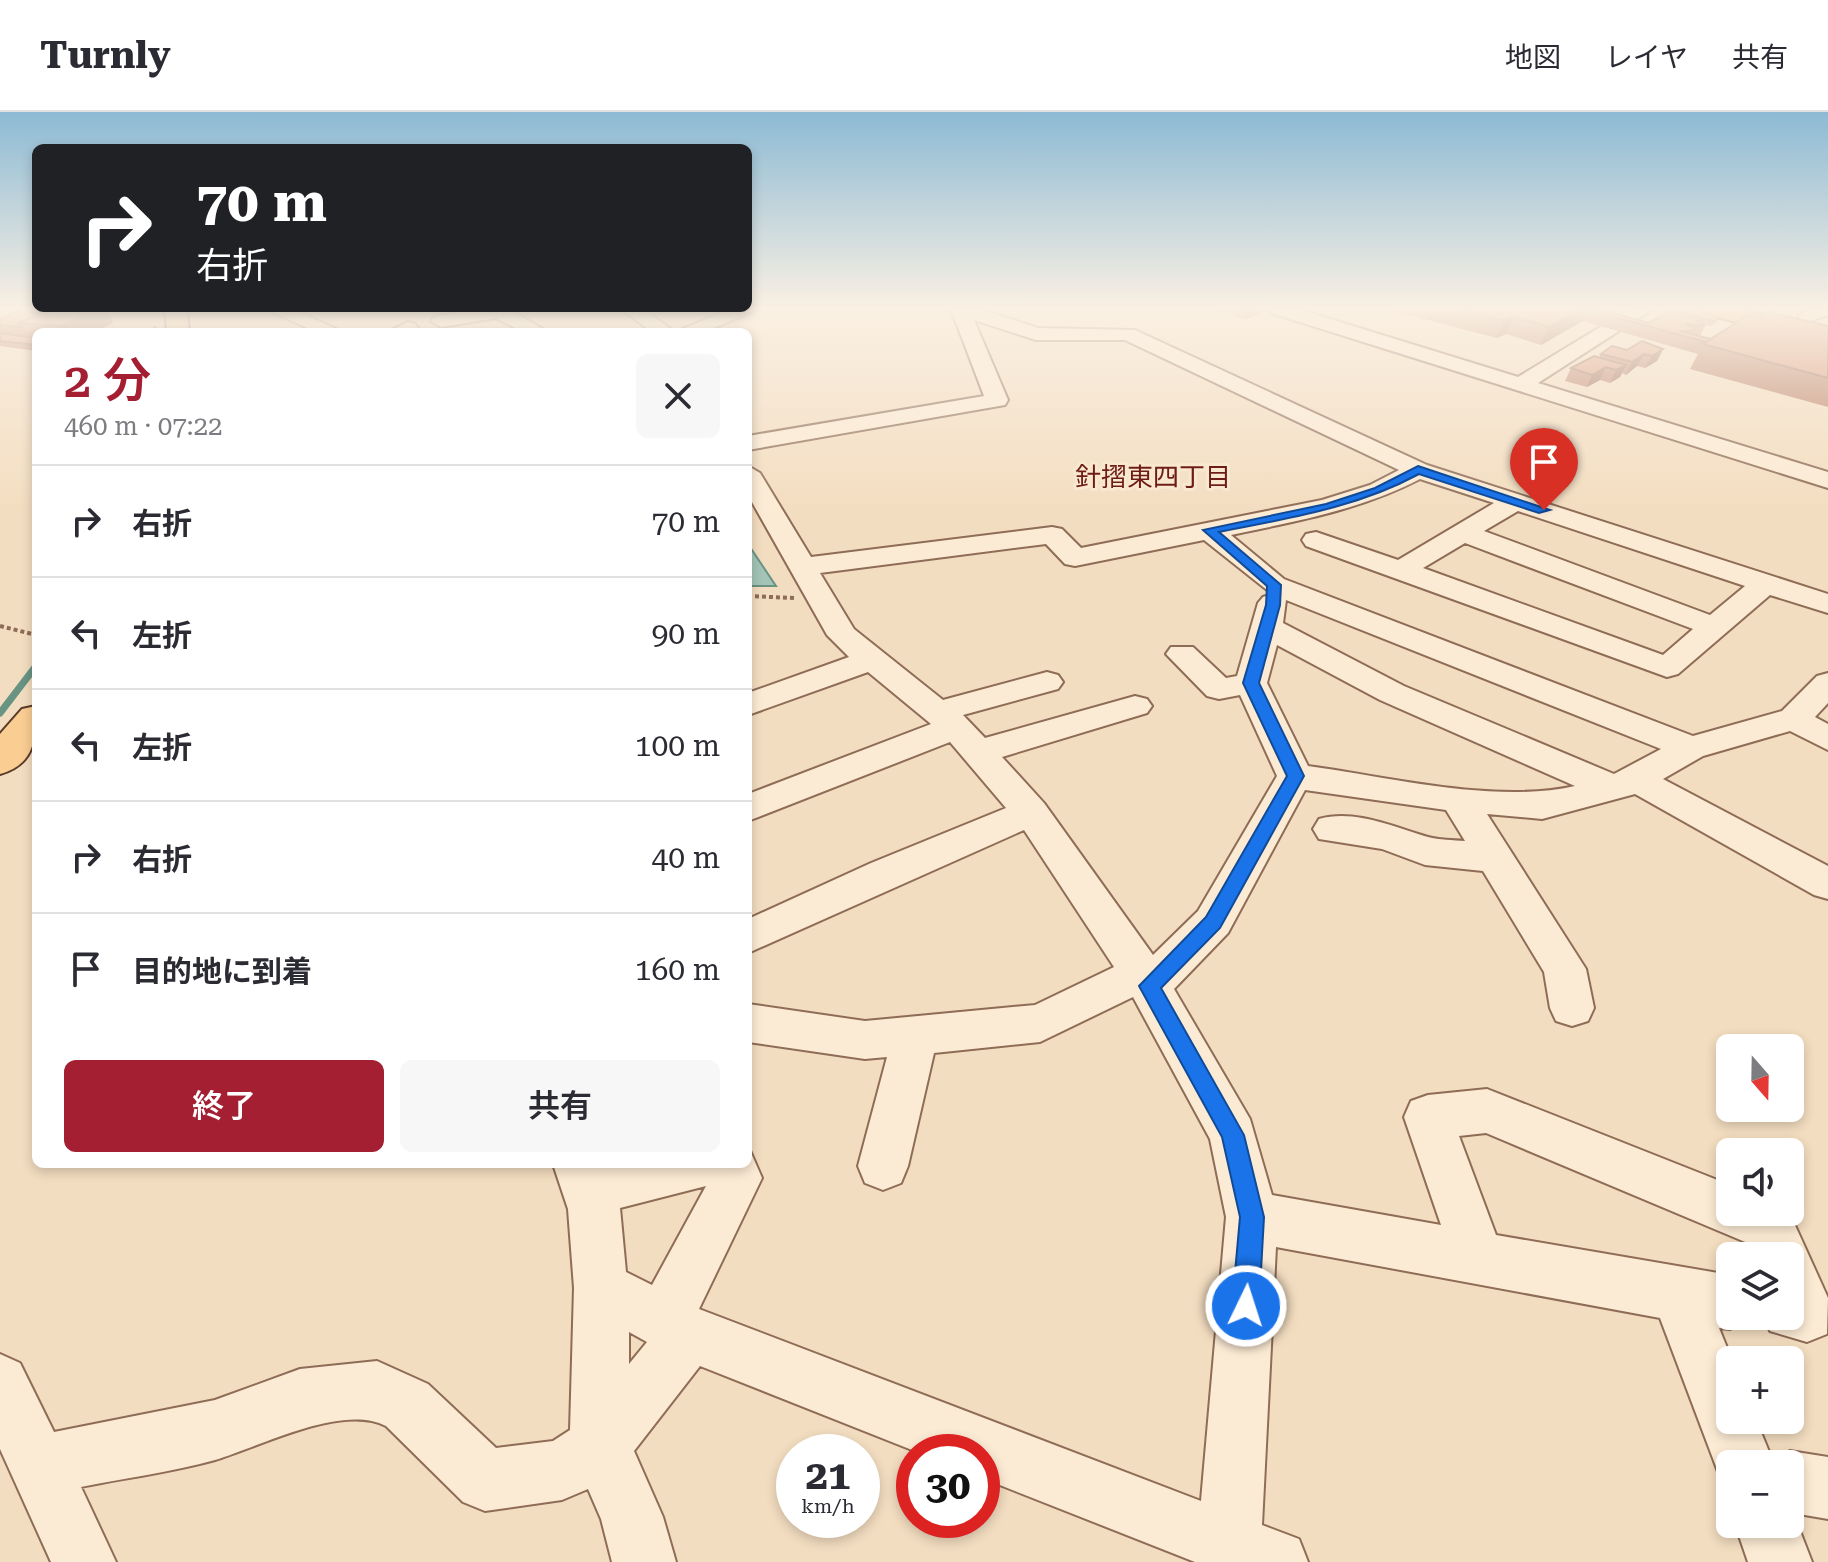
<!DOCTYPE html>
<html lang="ja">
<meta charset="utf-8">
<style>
:root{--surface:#fff;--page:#f7f7f7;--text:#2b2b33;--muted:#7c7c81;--line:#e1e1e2;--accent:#a41f31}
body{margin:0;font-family:"Roboto Serif","Noto Sans JP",serif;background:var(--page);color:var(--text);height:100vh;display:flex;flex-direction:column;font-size:30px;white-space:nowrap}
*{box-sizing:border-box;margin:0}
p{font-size:26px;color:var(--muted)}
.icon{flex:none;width:44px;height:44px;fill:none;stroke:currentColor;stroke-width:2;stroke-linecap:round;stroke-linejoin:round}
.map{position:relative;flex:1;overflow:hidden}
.drawer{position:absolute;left:32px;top:216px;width:720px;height:840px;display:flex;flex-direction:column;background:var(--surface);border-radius:12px;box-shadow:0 4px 12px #0003}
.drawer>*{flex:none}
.top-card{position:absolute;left:32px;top:32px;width:720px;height:168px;border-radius:12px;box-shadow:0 4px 12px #0003;background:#202124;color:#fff;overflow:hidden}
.needle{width:52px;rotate:160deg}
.fabs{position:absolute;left:1716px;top:922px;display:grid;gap:16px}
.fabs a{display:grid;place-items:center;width:88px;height:88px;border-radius:12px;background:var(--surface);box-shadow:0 4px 12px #0003;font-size:40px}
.speed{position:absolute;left:776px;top:1322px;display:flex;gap:16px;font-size:40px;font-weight:700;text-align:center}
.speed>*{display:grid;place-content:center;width:104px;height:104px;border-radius:50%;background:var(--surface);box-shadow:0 4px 12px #0003;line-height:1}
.speed small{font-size:20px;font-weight:400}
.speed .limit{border:12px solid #d22;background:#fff;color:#111}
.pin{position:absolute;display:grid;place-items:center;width:68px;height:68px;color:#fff;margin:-82px -34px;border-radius:50% 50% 50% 0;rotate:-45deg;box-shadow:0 0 8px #0007}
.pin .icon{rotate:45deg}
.me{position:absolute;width:88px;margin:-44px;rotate:4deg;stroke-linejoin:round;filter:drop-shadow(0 0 6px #0008)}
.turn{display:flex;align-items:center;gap:28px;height:168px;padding:0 32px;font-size:36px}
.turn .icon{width:104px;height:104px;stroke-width:2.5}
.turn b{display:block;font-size:56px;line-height:68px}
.round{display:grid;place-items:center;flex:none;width:84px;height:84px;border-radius:12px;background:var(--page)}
.overview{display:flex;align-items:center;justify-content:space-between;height:136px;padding:0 32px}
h1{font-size:48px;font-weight:600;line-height:60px;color:var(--accent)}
.cta{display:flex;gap:16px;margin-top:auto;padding:16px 32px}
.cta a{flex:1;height:92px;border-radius:12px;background:var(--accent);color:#fff;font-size:32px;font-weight:600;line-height:92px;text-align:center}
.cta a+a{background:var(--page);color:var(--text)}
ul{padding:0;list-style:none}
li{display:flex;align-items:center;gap:24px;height:112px;padding:0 32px;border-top:2px solid var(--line)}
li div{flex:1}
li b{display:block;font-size:30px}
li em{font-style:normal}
header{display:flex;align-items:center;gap:48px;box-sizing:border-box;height:112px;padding:0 40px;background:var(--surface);border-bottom:2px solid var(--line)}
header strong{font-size:38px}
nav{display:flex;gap:44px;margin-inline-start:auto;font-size:28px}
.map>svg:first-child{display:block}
.water{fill:#a3c4b6;stroke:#699383;stroke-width:2}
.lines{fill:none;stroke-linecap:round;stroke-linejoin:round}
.stream-far1{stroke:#699383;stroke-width:4}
.stream{stroke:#699383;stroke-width:7}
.minor-casing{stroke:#8e6c56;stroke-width:4}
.major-casing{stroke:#5b3b2a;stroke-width:4}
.highway-casing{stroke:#5b3b2a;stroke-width:4}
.path{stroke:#8e6c56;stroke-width:4;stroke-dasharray:4 3;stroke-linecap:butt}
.minor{fill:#fcebd4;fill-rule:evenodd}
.major{fill:#facd93;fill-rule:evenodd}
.highway{fill:#ec8e47;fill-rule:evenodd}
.wall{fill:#b77a61}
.shaded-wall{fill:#95634f}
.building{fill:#d58e71;stroke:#95634f;stroke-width:2}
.route{fill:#1a73e8;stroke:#114b97;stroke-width:2}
.labels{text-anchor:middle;stroke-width:6;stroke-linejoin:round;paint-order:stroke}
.far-neighbourhood-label{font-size:26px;fill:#6d1d16;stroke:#f9e8d0}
</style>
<header>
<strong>Turnly</strong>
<nav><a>地図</a><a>レイヤ</a><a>共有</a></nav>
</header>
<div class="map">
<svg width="1828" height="1450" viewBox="0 0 1828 1450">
<rect width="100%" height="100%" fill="#f3ddc0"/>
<path class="water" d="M748,432L776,474H748Z"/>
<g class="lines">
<path class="stream-far1" d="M0,211L21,197
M155,216V220"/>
<path class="stream" d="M0,601L36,554"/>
<defs>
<path id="minor" d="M266,197H292L343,220H316Z
M478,197H508L548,220H523L496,206L441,215L431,209L434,205Z
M621,197H643L675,220H652Z
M731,197H759L704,220H675Z
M951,197H980L1038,216L1135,218L1427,353L1828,482V501L1770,483L1678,562L1667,565L1306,434L1302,428L1306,422L1316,420L1398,448L1494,391L1420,367C1360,398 1297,409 1231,423L1284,467L1693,624L1782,599L1817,564L1828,561V591L1815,605L1828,612V638L1790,619L1703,644L1663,667L1828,754V787L1814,783L1635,682L1542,707L1487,702L1586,857L1594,896L1588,909L1572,914L1556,909L1550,896L1544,860L1483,759L1425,753L1382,737L1319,727L1313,717L1319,707C1355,697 1393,715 1428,725C1439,728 1453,728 1465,729L1446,698L1305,678L1228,821L1174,877L1250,1007L1272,1083L1441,1113L1404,1005L1411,989L1428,983L1487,977L1730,1073V1100H1789L1828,1186L1827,1222L1807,1230L1770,1219L1764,1204H1790V1144H1755L1750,1132L1486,1021L1459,1024L1496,1123L1730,1163V1204H1752L1749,1209L1730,1217L1719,1216L1732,1248L1730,1308H1756L1772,1347L1790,1339L1828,1345V1407L1793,1401L1812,1450H1748L1735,1412H1790V1352H1730V1377L1723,1373L1660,1206L1276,1135L1262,1413L1299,1427L1308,1450H1195L982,1366V1340H917L700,1254L634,1339L663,1405L676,1450H612L601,1407L588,1377L562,1388L485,1399L463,1390L386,1314C342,1291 259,1335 215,1348C172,1360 125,1366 81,1375L116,1450H51L0,1337V1242L20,1251L54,1320L215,1288L300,1257L377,1249L428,1272L496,1336L553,1329L570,1318L574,1176L568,1097L553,1052H748V1034L762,1066L699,1197L1201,1389L1226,1105L1210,1027L1133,885L1040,930L934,941L908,1054L901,1071L883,1078L865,1071L858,1054L887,945L865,947L748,930V892L865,909L1035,893L1114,855L1024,718L748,841V807L871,751L1006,696L950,630L748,709V682L931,612L868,560L748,603V581L849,545L827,523L748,383V354L760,361L811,445L1052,415L1062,417L1081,436L1322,388L1370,373L1399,358L1125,228H1036L974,208L1008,288L1005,293L748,338V324L984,284ZM1518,399L1745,474L1710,503L1484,419ZM1204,428L1272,482L1263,485L1258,491L1237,564L1226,566L1193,535H1171L1166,542L1207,584L1219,587L1240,583L1277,664L1198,799L1153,843L1044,691L1002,645L1147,601L1152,594L1147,587L1135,584L985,626L963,603L1058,577L1063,570L1058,563L1047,560L943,588L854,517L820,461L1046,432L1065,452L1075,454ZM1465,431L1693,517L1663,543L1423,456ZM1286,488L1661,637L1614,662L1404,574L1283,511ZM1277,533L1380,588L1575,674C1495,692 1390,665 1308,654L1267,571ZM706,1074L652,1173L626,1160L620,1096ZM629,1220L647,1230L629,1252Z
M1269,197H1298L1518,265L1630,197H1653L1538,271L1828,360V376L1271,201Z
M1809,197H1828V203L1808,210L1801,208L1798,204Z
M408,210L415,212L418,216L415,220H387Z"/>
<path id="major" d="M165,197H187L189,220H167Z
M36,594C36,625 36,652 0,662V622L22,597Z"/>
<path id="highway" d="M1699,197H1740L1828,217V231L1702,202Z"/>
</defs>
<use href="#minor" class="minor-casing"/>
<use href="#major" class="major-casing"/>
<use href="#highway" class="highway-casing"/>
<path class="path" d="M748,484L794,486
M0,514L36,523"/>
<use href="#minor" class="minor"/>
<use href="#major" class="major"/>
<use href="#highway" class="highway"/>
</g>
<path class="wall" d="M49,197H106L113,211L94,220H36V239L0,234V207L44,200Z
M1215,197H1263L1262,201L1246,207L1232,203L1233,201L1230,202Z
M1386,197H1601L1648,211L1681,202L1682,201L1719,205L1716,211L1711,214L1702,212L1705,214L1700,224L1711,227L1761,205L1828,214V295L1690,257L1698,242L1583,209L1541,233L1506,222L1497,226Z
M1663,237L1657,249L1645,256L1637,254L1626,263L1622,261L1620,265L1610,271L1600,268L1587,275L1565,269L1571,256L1599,245L1601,242L1627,238Z"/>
<path class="shaded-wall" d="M96,197H106L113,211L94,220H62L59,214Z
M1259,197H1263L1262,201L1246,207L1247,201Z
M1581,197H1600L1588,198L1583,209L1541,233L1549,215Z
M1513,205L1506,222L1497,226L1504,209Z
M1663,237L1657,249L1645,256L1652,244Z
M1644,242L1637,254L1626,263L1632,250Z
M1626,253L1620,265L1610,271L1616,258Z
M1606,255L1600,268L1587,275L1592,263Z"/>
<path class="building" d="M49,197H96L59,214L19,211Z
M1235,197H1259L1247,201Z
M1459,197H1581L1549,215L1513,205L1504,209Z
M1589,197H1601L1648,211L1671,199L1701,207L1697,209L1705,214L1685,212L1694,216L1693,219H1680L1711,227L1706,230L1588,198Z
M1688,197L1719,205L1714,209L1682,201Z
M44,200L19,211L21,215L0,213V207L14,201Z
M1769,200L1828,214V266L1703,232L1750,202L1761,205Z
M0,221L36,226V233L0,229Z
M1642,229L1663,237L1652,244L1644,242L1632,250L1601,242L1612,234L1627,238Z
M1594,244L1626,253L1616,258L1606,255L1592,263L1571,256Z"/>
<linearGradient id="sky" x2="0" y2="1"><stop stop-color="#8cbad4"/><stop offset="0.49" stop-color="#faf0e3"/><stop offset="1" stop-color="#faf0e3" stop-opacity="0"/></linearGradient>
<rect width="1828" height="400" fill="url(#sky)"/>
<path class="route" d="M1418,354L1550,398L1539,401L1419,362C1356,396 1289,406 1219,420L1281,473L1280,493L1259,571L1304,664L1220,816L1161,876L1244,1023L1264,1105L1259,1194L1255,1204L1246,1208L1236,1204L1232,1194L1240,1105L1222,1025L1139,874L1206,805L1287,664L1243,571L1266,493L1267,474L1203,418L1326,392L1375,376Z"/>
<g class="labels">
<g class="far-neighbourhood-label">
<text x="1153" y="374">針摺東四丁目</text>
</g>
</g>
</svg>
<div class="fabs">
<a><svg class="needle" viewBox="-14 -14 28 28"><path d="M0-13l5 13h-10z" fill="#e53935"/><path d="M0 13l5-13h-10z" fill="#7c7c81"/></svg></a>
<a><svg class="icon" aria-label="sound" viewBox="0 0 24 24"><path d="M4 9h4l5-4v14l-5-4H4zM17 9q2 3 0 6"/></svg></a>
<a><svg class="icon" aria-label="layers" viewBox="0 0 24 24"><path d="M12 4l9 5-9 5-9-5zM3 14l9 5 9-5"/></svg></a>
<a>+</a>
<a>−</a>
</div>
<div class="speed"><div>21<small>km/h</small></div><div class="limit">30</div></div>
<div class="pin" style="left:1544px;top:398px;background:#d93025"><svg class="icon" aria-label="arrive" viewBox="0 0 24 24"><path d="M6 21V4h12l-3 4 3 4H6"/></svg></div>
<svg class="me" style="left:1246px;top:1194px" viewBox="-20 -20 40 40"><circle r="17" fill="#1a73e8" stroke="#fff" stroke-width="3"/><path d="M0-11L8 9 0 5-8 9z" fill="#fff"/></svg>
<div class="top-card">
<div class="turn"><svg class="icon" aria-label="right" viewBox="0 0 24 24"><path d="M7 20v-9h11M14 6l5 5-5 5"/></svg><div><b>70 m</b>右折</div></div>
</div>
<section class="drawer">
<div class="overview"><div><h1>2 分</h1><p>460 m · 07:22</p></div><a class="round"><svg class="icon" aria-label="close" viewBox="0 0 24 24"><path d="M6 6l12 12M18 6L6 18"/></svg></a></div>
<ul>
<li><svg class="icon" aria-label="right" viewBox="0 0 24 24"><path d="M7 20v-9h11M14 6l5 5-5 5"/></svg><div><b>右折</b></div><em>70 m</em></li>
<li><svg class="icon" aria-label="left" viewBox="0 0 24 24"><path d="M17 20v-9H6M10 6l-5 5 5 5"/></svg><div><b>左折</b></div><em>90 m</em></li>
<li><svg class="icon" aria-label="left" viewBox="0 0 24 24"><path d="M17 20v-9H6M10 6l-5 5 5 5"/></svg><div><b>左折</b></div><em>100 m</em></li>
<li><svg class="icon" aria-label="right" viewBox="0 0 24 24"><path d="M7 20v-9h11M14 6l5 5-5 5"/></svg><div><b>右折</b></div><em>40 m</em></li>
<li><svg class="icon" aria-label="arrive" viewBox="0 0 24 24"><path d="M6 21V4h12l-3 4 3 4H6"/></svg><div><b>目的地に到着</b></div><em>160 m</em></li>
</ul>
<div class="cta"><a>終了</a><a>共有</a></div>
</section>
</div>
